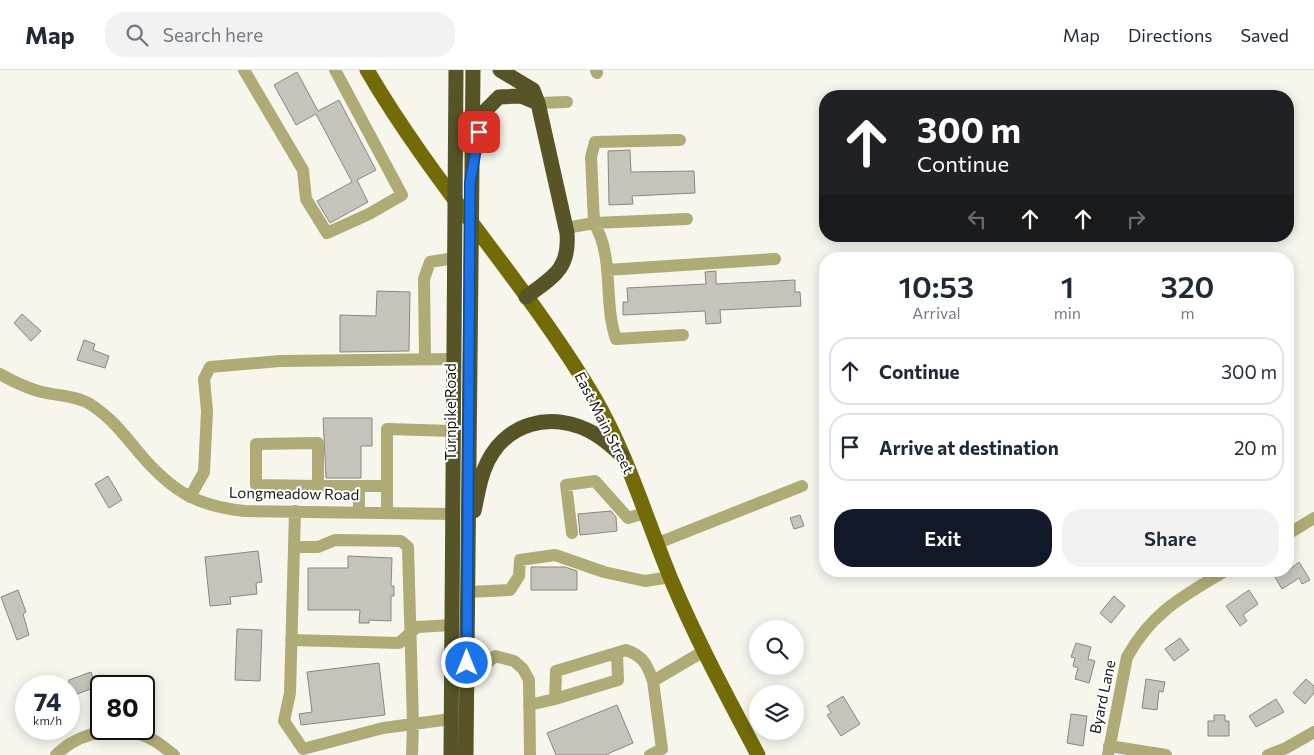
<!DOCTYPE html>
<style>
:root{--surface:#fff;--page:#f2f2f3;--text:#1f2937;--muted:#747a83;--line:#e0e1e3;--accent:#111827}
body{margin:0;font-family:Commissioner,sans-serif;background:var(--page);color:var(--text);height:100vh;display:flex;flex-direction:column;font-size:19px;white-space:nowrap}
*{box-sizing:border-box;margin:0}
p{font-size:16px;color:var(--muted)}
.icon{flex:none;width:28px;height:28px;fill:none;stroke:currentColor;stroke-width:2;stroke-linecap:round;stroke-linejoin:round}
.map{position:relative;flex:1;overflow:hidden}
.panel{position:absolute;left:819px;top:182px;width:475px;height:325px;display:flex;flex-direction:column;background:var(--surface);border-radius:20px;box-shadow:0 2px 12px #0003}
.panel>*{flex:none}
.banner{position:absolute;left:819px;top:20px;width:475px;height:152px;border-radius:20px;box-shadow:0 2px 12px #0003;background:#202124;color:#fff;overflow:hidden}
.fabs{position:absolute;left:749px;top:550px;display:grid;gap:10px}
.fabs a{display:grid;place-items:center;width:55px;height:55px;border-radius:50%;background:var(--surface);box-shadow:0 2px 12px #0003;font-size:25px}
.speed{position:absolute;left:15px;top:605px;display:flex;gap:10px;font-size:25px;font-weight:700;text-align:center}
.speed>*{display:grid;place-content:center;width:65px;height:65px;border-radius:50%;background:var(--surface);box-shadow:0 2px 12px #0003;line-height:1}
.speed small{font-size:12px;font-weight:400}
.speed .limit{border:2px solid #111;border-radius:8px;background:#fff;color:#111}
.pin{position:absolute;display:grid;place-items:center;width:42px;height:42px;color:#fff;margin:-21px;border-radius:10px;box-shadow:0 2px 8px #0006}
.me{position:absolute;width:55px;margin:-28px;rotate:0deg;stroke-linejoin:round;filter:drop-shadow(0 0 4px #0008)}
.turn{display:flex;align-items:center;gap:18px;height:105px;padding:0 15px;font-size:22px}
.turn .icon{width:65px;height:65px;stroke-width:2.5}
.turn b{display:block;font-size:35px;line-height:42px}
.lanes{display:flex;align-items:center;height:48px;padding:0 15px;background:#0003;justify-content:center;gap:25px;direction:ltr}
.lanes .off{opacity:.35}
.eta{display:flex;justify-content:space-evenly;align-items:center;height:85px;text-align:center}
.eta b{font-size:30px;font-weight:600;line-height:35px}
.button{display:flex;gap:10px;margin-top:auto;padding:10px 15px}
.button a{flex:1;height:58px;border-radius:20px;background:var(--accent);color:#fff;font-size:20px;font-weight:600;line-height:58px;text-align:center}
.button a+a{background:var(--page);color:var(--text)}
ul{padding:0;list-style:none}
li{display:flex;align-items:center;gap:15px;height:68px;margin:0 10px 8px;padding:0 5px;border:2px solid var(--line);border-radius:20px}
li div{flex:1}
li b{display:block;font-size:19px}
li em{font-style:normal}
header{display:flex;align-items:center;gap:30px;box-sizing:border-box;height:70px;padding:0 25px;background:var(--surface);border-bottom:1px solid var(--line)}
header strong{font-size:24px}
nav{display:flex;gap:28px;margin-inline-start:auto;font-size:18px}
.search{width:350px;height:45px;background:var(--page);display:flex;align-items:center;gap:12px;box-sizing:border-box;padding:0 18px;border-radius:20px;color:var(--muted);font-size:19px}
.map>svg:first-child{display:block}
.building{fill:#c4c4bb;stroke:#898880}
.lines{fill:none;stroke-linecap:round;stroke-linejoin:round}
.minor{stroke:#aeab77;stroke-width:12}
.major{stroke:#726b08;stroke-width:15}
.highway{stroke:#575428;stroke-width:15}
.route-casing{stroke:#114b97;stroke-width:12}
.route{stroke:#1a73e8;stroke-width:9}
.labels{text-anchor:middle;stroke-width:4;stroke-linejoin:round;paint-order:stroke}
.street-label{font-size:15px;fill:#181815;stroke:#fff}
</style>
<header>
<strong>Map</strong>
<div class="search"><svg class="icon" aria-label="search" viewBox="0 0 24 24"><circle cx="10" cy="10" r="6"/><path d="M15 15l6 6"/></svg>Search here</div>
<nav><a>Map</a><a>Directions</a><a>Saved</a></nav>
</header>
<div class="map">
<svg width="1314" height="685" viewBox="0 0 1314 685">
<rect width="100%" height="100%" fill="#f7f6ed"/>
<path class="building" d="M297,2L318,41L339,30L376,100L357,110L368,132L330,153L317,131L352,112L316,44L296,55L274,15Z
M630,80L631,102L694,101L695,123L632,126L633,134L609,135L608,81Z
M716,201V214L795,210V222H800L801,236L720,240L721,253L706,254L705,241L623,245V232H628L627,218L706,214L705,202Z
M377,221L410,222L409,281L340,282V245L376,246Z
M22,244L41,261L31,271L14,253Z
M84,270L95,274L93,280L109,286L105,298L77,290Z
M323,348H372V376H361V408H326Z
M108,406L122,430L109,438L95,414Z
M611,441L616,447L617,461L580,465L578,444Z
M800,445L804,456L794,459L790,448Z
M258,481L262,512L256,513L257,524L230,527L231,534L210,536L205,487Z
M348,486L392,488L391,516H394V526H391V551L369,550V553H359L360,540H308V498H348Z
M1299,492L1310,510L1302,514L1299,508L1282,519L1275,507L1288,501Z
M531,497H565L577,501V520H531Z
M18,520L26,542L23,544L29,565L17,570L1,527Z
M1249,520L1258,534L1243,545L1247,551L1240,556L1226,536Z
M1114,526L1125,536L1111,553L1100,543Z
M237,559L262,560L260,611L235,610Z
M1180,568L1189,580L1174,591L1165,579Z
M1076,573L1091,577L1088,589L1095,591L1089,613L1075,609L1078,598L1073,596L1075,588L1071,587Z
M379,593L385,645L301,655L299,644L312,642L307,602Z
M91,602L96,617L69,627V610Z
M1146,609L1165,612L1163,622L1159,621L1157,640L1142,638Z
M1306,609L1314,616V623L1305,634L1293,623Z
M843,626L860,654L841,666L827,645L831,643L827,636Z
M1276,629L1284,642L1256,657L1249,646Z
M617,635L633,673L605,685H556L547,663Z
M1071,644L1087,646L1083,676L1067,673Z
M1214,645H1225V651H1229V666H1208V651H1214Z"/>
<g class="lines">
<path class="minor" d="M244,0L303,100L306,129L327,163L369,144L402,125L335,0
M596,0L597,3
M538,33L567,32
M566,158L594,153L591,87L595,72L680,70
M607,200L775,189
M683,265L616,269C603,232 615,188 594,153L687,149
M425,289L424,209L430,192L454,188
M0,304C12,311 25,317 38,321C55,326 75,325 90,334C112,348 125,366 141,385C173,422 197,436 245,441L453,444
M318,416L256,415V374L318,373V416H386
M190,427L204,402L207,341L204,309L210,297L280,291L454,289
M295,441L290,623L284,651L303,679L383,658L451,649
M359,442V417
M387,443V359L453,361
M572,463L566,415L595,411L628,448L645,443
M1288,464L1314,448
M658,473L802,416
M294,477H318L335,470L401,471L408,477L413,654L412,685
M467,522L510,520L519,506L520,490L555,485L604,502L645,511L671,507
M291,570L399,573L417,557L452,555
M467,611L495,586L514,591L523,599L529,610L530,685
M555,629L618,610L617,583
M529,635L555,629L556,601L626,580C643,586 647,594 653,611
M1109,676L1166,685
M56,685C81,660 124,653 155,671C162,675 168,681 174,685
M650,685L662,679L653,611L704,581
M1108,685L1127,587C1152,542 1182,527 1225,501
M1268,685L1286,678L1314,662"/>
<path class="major" d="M367,0C434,115 526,213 594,327C628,385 647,452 673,514C698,573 728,628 758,685"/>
<path class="highway" d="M500,0L533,20L538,33L567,163C570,199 553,207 526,227
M478,70L483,43L499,27L521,26L538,33
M474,441C477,428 479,413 484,400C502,352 553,339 595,364C605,370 614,378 622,386
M451,685L456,0
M466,685L473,0"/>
</g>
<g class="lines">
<defs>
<path id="route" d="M467,593L470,113L479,62"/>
</defs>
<use href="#route" class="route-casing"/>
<use href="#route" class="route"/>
</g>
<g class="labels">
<g class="street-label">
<text transform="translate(451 342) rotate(-90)" y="5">Turnpike Road</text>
<text transform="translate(604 353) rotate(63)" y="5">East Main Street</text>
<text transform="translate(294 424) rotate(1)" y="5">Longmeadow Road</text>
<text transform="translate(1103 627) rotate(-78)" y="5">Byard Lane</text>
</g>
</g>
</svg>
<div class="fabs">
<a><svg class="icon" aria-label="search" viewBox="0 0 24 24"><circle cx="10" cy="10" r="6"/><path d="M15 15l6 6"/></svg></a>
<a><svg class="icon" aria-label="layers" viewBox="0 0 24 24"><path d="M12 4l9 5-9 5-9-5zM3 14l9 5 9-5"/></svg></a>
</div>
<div class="speed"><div>74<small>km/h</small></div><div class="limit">80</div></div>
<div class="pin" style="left:479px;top:62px;background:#d93025"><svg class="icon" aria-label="arrive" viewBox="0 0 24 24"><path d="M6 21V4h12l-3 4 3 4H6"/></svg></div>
<svg class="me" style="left:467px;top:593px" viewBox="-20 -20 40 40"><circle r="17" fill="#1a73e8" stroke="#fff" stroke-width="3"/><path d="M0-11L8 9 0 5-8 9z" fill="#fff"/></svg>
<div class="banner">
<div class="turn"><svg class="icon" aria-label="ahead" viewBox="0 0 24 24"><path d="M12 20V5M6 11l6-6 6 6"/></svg><div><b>300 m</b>Continue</div></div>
<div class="lanes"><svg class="icon off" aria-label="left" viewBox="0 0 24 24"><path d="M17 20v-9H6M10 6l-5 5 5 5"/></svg><svg class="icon" aria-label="ahead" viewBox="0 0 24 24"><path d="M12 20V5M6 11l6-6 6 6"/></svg><svg class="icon" aria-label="ahead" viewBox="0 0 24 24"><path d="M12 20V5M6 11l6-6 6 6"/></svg><svg class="icon off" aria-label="right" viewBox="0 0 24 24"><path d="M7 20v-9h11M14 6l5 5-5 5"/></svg></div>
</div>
<section class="panel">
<div class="eta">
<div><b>10:53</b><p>Arrival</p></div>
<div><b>1</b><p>min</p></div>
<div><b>320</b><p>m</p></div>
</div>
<ul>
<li><svg class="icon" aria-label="ahead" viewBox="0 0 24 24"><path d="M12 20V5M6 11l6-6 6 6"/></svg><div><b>Continue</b></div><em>300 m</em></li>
<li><svg class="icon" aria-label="arrive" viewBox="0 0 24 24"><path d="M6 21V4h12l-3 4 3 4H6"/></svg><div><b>Arrive at destination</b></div><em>20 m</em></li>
</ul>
<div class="button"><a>Exit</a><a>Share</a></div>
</section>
</div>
